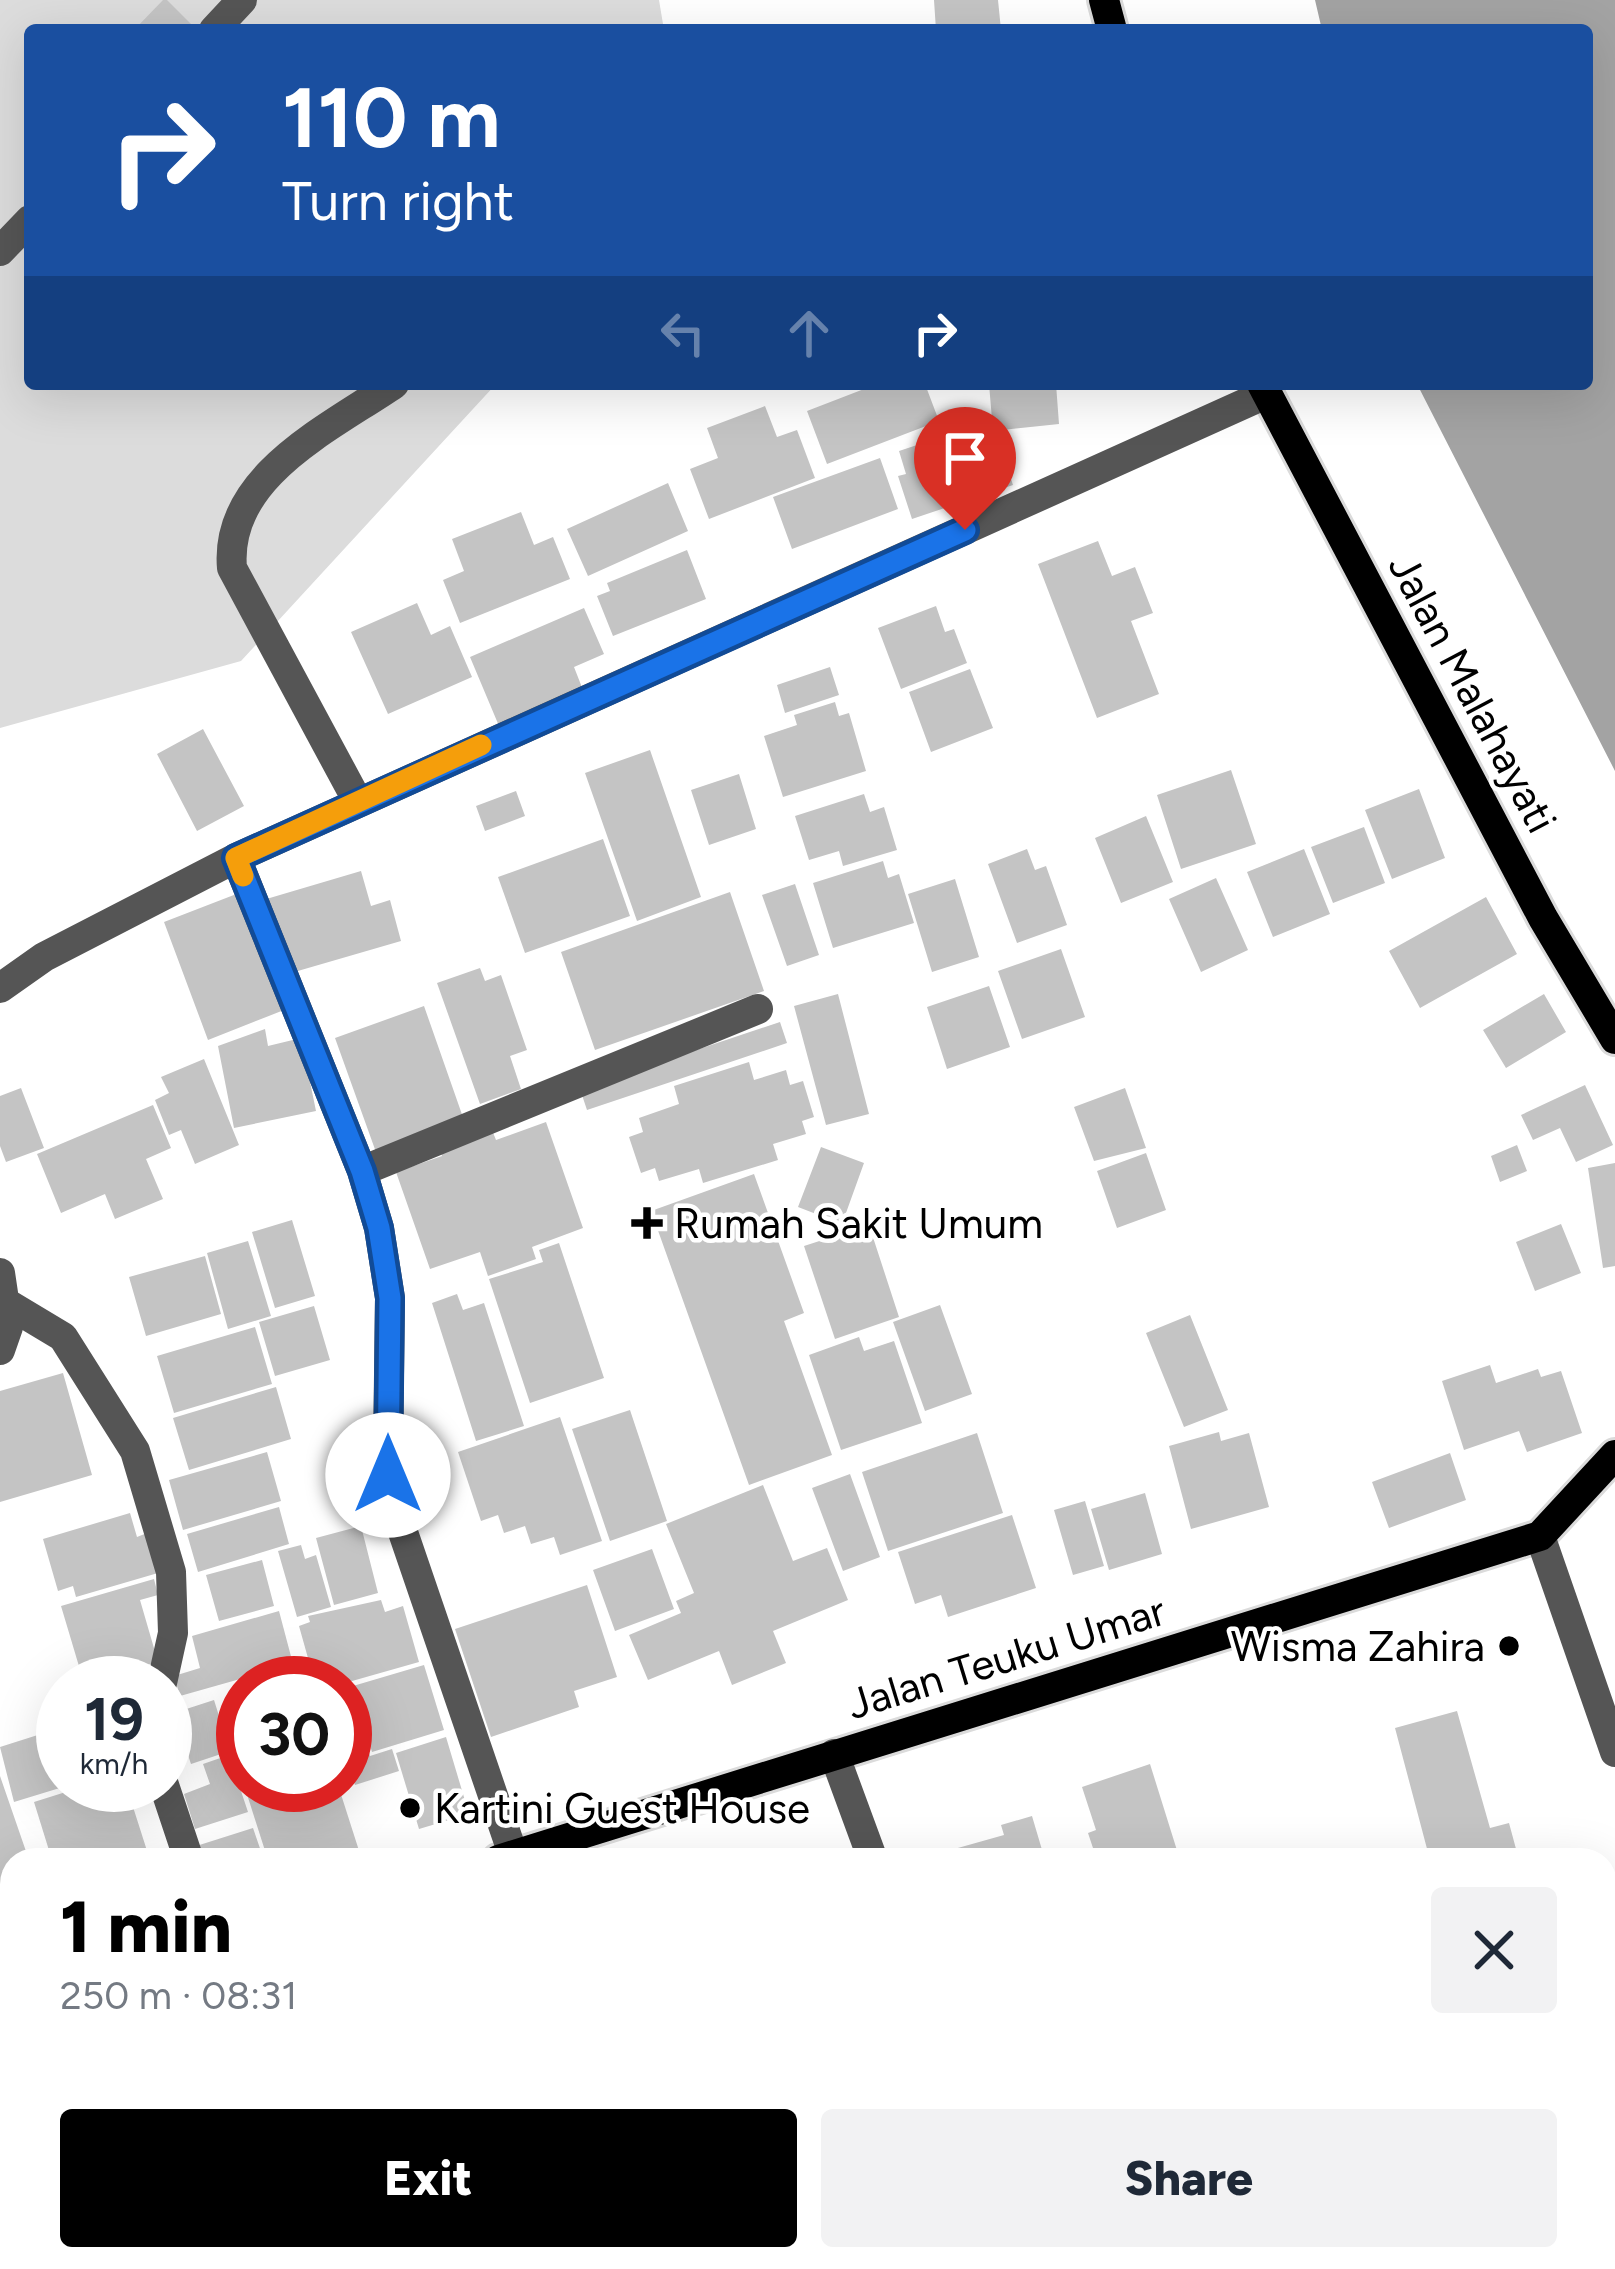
<!DOCTYPE html>
<meta charset="utf-8">
<style>
:root{--surface:#fff;--page:#f2f2f3;--text:#1f2937;--muted:#747a83;--accent:#000}
body{margin:0;font-family:Figtree,sans-serif;background:var(--page);color:var(--text);height:100vh;display:flex;flex-direction:column;font-size:45px;white-space:nowrap}
*{box-sizing:border-box;margin:0}
p{font-size:39px;color:var(--muted)}
.icon{flex:none;width:66px;height:66px;fill:none;stroke:currentColor;stroke-width:2;stroke-linecap:round;stroke-linejoin:round}
.map{position:relative;flex:1;overflow:hidden}
.side{position:absolute;left:0px;top:1848px;width:1617px;height:423px;display:flex;flex-direction:column;background:var(--surface);border-radius:36px 36px 0 0;box-shadow:0 12px 48px #0002}
.side>*{flex:none}
.guide{position:absolute;left:24px;top:24px;width:1569px;height:366px;border-radius:12px;box-shadow:0 12px 48px #0002;background:#1a4fa0;color:#fff;overflow:hidden}
.speed{position:absolute;left:36px;top:1656px;display:flex;gap:24px;font-size:60px;font-weight:700;text-align:center}
.speed>*{display:grid;place-content:center;width:156px;height:156px;border-radius:50%;background:var(--surface);box-shadow:0 12px 48px #0002;line-height:1}
.speed small{font-size:30px;font-weight:400}
.speed .limit{border:18px solid #d22;background:#fff;color:#111}
.pin{position:absolute;display:grid;place-items:center;width:102px;height:102px;color:#fff;margin:-123px -51px;border-radius:50% 50% 50% 0;rotate:-45deg;box-shadow:0 0 12px #0007}
.pin .icon{rotate:45deg}
.me{position:absolute;width:132px;margin:-66px;rotate:0deg;stroke-linejoin:round;filter:drop-shadow(0 0 9px #0008)}
.turn{display:flex;align-items:center;gap:42px;height:252px;padding:0 60px;font-size:54px}
.turn .icon{width:156px;height:156px;stroke-width:2.5}
.turn b{display:block;font-size:84px;line-height:102px}
.lanes{display:flex;align-items:center;height:114px;padding:0 60px;background:#0003;justify-content:center;gap:60px;direction:ltr}
.lanes .off{opacity:.35}
.round{display:grid;place-items:center;flex:none;width:126px;height:126px;border-radius:12px;background:var(--page)}
.summary{display:flex;align-items:center;justify-content:space-between;height:204px;padding:0 60px}
h1{font-size:72px;font-weight:800;line-height:90px;color:var(--accent)}
.action{display:flex;gap:24px;margin-top:auto;padding:24px 60px}
.action a{flex:1;height:138px;border-radius:12px;background:var(--accent);color:#fff;font-size:48px;font-weight:800;line-height:138px;text-align:center}
.action a+a{background:var(--page);color:var(--text)}
.map>svg:first-child{display:block}
.green{fill:#dcdcdc}
.water{fill:#a3a3a3}
.building{fill:#c4c4c4}
.lines{fill:none;stroke-linecap:round;stroke-linejoin:round}
.major-casing{stroke:#dbdbdb;stroke-width:36}
.minor{stroke:#555;stroke-width:30}
.major{stroke:#000;stroke-width:30}
.route-casing{stroke:#114b97;stroke-width:30}
.route{stroke:#1a73e8;stroke-width:21}
.slow{stroke:#f59e0b;stroke-width:21}
.poi-dot{fill:#000;stroke:#fff;stroke-width:4.5}
.labels{text-anchor:middle;stroke-width:9;stroke-linejoin:round;paint-order:stroke}
.street-label{font-size:42px;fill:#000;stroke:#fff}
.poi-label{font-size:42px;fill:#000;stroke:#fff;text-anchor:start}
</style>
<div class="map">
<svg width="1615" height="2269" viewBox="0 0 1615 2269">
<rect width="100%" height="100%" fill="#fff"/>
<path class="green" d="M0,0H659L664,30H30V384H496L241,661L0,728Z"/>
<path class="water" d="M1315,0H1615V771L1417,384H1587V30H1322Z"/>
<path class="building" d="M163,0H167L197,30H134Z
M934,0H998L1001,30H936Z
M877,384H925L939,421L827,464L807,411Z
M989,384H1056L1059,424L993,431Z
M765,406L777,437L797,430L815,478L709,519L690,469L718,458L707,428Z
M997,436L1013,485L912,519L898,476L906,474L899,451L938,438L943,454Z
M880,458L898,509L792,549L773,497Z
M668,483L688,531L588,576L567,529Z
M521,512L534,545L553,537L570,579L460,623L443,580L464,571L452,539Z
M1098,541L1112,576L1135,567L1153,613L1131,621L1159,694L1097,718L1038,564Z
M687,550L706,599L613,636L597,596L610,591L607,583Z
M417,603L431,635L450,626L472,677L388,714L351,632Z
M936,606L945,632L954,629L967,663L901,689L878,628Z
M584,608L604,654L574,667L583,690L499,726L470,657Z
M830,667L839,695L785,713L777,685Z
M970,669L993,728L931,752L909,692Z
M835,702L839,716L849,713L866,771L783,797L764,736L797,725L794,715Z
M203,729L244,806L197,831L157,754Z
M650,750L701,897L637,921L585,773Z
M1231,770L1256,844L1181,869L1157,795Z
M739,774L756,829L709,845L691,790Z
M1419,789L1445,858L1392,879L1365,810Z
M516,791L525,816L485,831L476,806Z
M864,794L870,812L884,807L897,850L843,866L839,851L809,860L795,816Z
M1146,816L1173,882L1121,903L1095,838Z
M1364,827L1385,883L1333,903L1311,847Z
M603,839L630,916L525,953L498,877Z
M1027,849L1035,870L1046,866L1067,925L1017,943L988,864Z
M1304,849L1330,914L1273,937L1247,872Z
M883,861L888,878L899,874L914,923L833,948L813,883Z
M361,871L371,906L390,900L401,941L284,975L263,900Z
M1216,878L1248,950L1201,972L1169,899Z
M955,879L979,957L932,972L908,894Z
M795,884L819,955L787,966L762,895Z
M730,892L764,991L595,1050L561,952Z
M239,893L284,1010L208,1040L164,922Z
M1486,897L1517,954L1420,1008L1389,951Z
M1061,949L1085,1017L1022,1039L998,971Z
M480,968L485,981L501,975L527,1050L510,1056L521,1089L480,1104L437,983Z
M989,986L1010,1047L947,1069L927,1007Z
M838,994L869,1114L826,1125L794,1006Z
M1544,994L1566,1032L1506,1068L1483,1030Z
M424,1006L465,1123L377,1155L335,1038Z
M780,1022L787,1043L587,1110L580,1089Z
M265,1029L268,1046L301,1038L316,1111L234,1128L218,1046Z
M204,1059L239,1145L195,1164L181,1130L169,1135L155,1100L169,1093L161,1077Z
M749,1062L754,1080L786,1070L790,1085L803,1081L814,1117L802,1121L806,1134L773,1144L778,1160L703,1183L699,1169L659,1181L655,1168L641,1173L629,1137L643,1132L639,1118L679,1104L674,1086Z
M1585,1085L1613,1145L1576,1162L1560,1128L1533,1140L1521,1115Z
M21,1088L44,1148L6,1162L0,1146V1096Z
M1125,1088L1146,1148L1094,1161L1074,1107Z
M153,1105L171,1148L146,1159L163,1199L115,1219L105,1194L61,1213L37,1154Z
M546,1122L583,1228L532,1247L536,1259L488,1276L480,1252L430,1269L396,1172L442,1156L438,1143L490,1125L496,1140Z
M1517,1145L1527,1171L1500,1182L1491,1156Z
M821,1147L864,1163L842,1224L798,1207Z
M1146,1153L1166,1210L1117,1228L1097,1171Z
M1615,1163V1266L1603,1268L1588,1168Z
M754,1174L804,1313L784,1321L832,1455L749,1485L651,1211Z
M292,1220L315,1296L275,1308L252,1232Z
M1561,1224L1581,1273L1535,1291L1516,1242Z
M869,1225L899,1317L835,1339L804,1246Z
M248,1241L271,1316L228,1329L207,1253Z
M559,1243L604,1378L530,1403L489,1279L543,1262L539,1250Z
M205,1256L221,1314L146,1336L129,1277Z
M457,1294L463,1310L484,1303L524,1426L476,1441L432,1303Z
M940,1305L972,1394L925,1411L893,1322Z
M314,1306L330,1360L275,1376L259,1322Z
M1190,1315L1228,1410L1184,1427L1146,1333Z
M255,1327L272,1384L174,1413L157,1356Z
M859,1337L864,1351L894,1341L922,1423L841,1450L809,1355Z
M1490,1365L1496,1383L1538,1369L1541,1377L1561,1371L1582,1433L1527,1452L1519,1431L1464,1450L1442,1381Z
M63,1373L92,1475L0,1502V1391Z
M276,1387L291,1439L189,1470L173,1418Z
M630,1410L667,1521L610,1541L572,1429Z
M560,1417L602,1541L560,1555L554,1537L531,1544L525,1526L504,1533L498,1515L481,1521L458,1452Z
M1219,1432L1221,1441L1249,1433L1269,1507L1191,1529L1169,1446Z
M977,1433L1003,1513L888,1551L862,1472Z
M267,1452L281,1501L183,1530L169,1480Z
M1450,1453L1466,1500L1389,1528L1372,1482Z
M850,1474L880,1557L843,1571L812,1488Z
M763,1485L793,1561L827,1548L848,1600L773,1631L786,1663L732,1685L719,1651L648,1680L629,1635L681,1613L676,1601L694,1593L666,1524Z
M1145,1493L1162,1554L1109,1570L1091,1509Z
M1085,1501L1104,1566L1073,1575L1054,1510Z
M279,1507L289,1544L198,1572L187,1534Z
M130,1513L137,1537L147,1533L158,1573L76,1597L73,1586L58,1591L43,1539Z
M1012,1515L1036,1588L948,1617L941,1595L915,1604L898,1552Z
M361,1526L378,1593L334,1605L316,1538Z
M301,1545L305,1559L316,1555L331,1607L297,1617L278,1551Z
M652,1549L674,1609L615,1631L593,1570Z
M262,1560L274,1606L219,1621L206,1575Z
M154,1579L158,1595L140,1600L158,1662L84,1683L61,1606Z
M587,1585L617,1677L574,1691L579,1707L491,1737L455,1629Z
M381,1600L385,1612L403,1606L419,1662L345,1683H315L299,1626L310,1622L308,1616Z
M279,1611L293,1664L180,1696L174,1676L200,1668L192,1636Z
M424,1665L444,1730L372,1752L353,1686Z
M351,1695L370,1756L392,1749L399,1771L355,1785L351,1773L345,1775V1696Z
M214,1700L230,1751L191,1764L174,1713Z
M1457,1711L1490,1828L1509,1823L1519,1860H1430L1395,1728Z
M63,1727V1787L14,1802L0,1747Z
M446,1737L469,1814L419,1829L396,1753Z
M229,1755L248,1812L195,1829L184,1794L210,1784L203,1764Z
M1150,1764L1180,1860H1097L1088,1833L1096,1830L1082,1787Z
M0,1776L29,1860H12V1907L0,1911Z
M88,1785H126L149,1857L52,1860L34,1802Z
M244,1785H288L292,1796L338,1785L362,1860H268Z
M1032,1816L1045,1860H935L933,1855L1004,1835L1001,1825Z
M253,1828L264,1860H194L190,1848Z
M1615,2034V2087L1605,2090V2036Z
M1615,2179V2258L1592,2265L1590,2259H1605V2182Z
M223,2259H241L244,2269H198Z
M280,2259H354L358,2269H283Z
M402,2259H465L468,2269H384Z
M533,2259H583L560,2269H537Z
M595,2259H678L683,2269H572Z
M723,2259H820L824,2269H727Z
M882,2259H942L918,2269H886Z
M955,2259H1001L1006,2269H931Z
M1209,2259H1251L1254,2269H1212Z
M1305,2259H1391L1394,2269H1308Z
M1501,2259H1583L1585,2269H1494L1492,2261Z"/>
<g class="lines">
<defs>
<path id="major" d="M1104,0L1112,30
M1262,384L1543,918L1615,1039
M498,1860L1540,1536L1615,1455
M0,2016L12,2012
M0,2101L12,2132
M62,2259L66,2269"/>
</defs>
<use href="#major" class="major-casing"/>
<path class="minor" d="M214,30L242,0
M0,251L30,220
M358,802L232,568C224,477 328,429 394,384
M236,858L362,1171L379,1228L390,1298L388,1451L393,1503L515,1860
M0,988L44,957L236,858L1266,394
M362,1171L758,1009
M0,1273L8,1327L0,1350
M8,1304L63,1337L135,1451L171,1572L173,1633L162,1683
M1540,1536L1615,1752
M834,1754L873,1860
M164,1785L189,1860
M1605,2108L1615,2106
M519,2259L523,2269
M710,2259L715,2269
M1020,2259L1024,2269
M1454,2259L1457,2269"/>
<use href="#major" class="major"/>
</g>
<g class="lines">
<defs>
<path id="route" d="M388,1475L390,1298L379,1228L362,1171L236,858L965,530"/>
</defs>
<use href="#route" class="route-casing"/>
<use href="#route" class="route"/>
<path class="slow" d="M243,876L236,858L481,745"/>
</g>
<g class="poi-dot">
<path d="M641 1205h12v12h12v12h-12v12h-12v-12h-12v-12h12z"/>
<circle cx="1509" cy="1646" r="12"/>
<circle cx="410" cy="1808" r="12"/>
</g>
<g class="labels">
<g class="street-label">
<text transform="translate(1473 693) rotate(62)" y="15">Jalan Malahayati</text>
<text transform="translate(1006 1657) rotate(-17)" y="15">Jalan Teuku Umar</text>
</g>
<g class="poi-label">
<text x="674" y="1238">Rumah Sakit Umum</text>
<text x="1485" y="1661" text-anchor="end">Wisma Zahira</text>
<text x="434" y="1823">Kartini Guest House</text>
</g>
</g>
</svg>
<div class="speed"><div>19<small>km/h</small></div><div class="limit">30</div></div>
<div class="pin" style="left:965px;top:530px;background:#d93025"><svg class="icon" aria-label="arrive" viewBox="0 0 24 24"><path d="M6 21V4h12l-3 4 3 4H6"/></svg></div>
<svg class="me" style="left:388px;top:1475px" viewBox="-20 -20 40 40"><circle r="19" fill="#fff"/><path d="M0-13L10 11 0 6-10 11z" fill="#1a73e8"/></svg>
<div class="guide">
<div class="turn"><svg class="icon" aria-label="right" viewBox="0 0 24 24"><path d="M7 20v-9h11M14 6l5 5-5 5"/></svg><div><b>110 m</b>Turn right</div></div>
<div class="lanes"><svg class="icon off" aria-label="left" viewBox="0 0 24 24"><path d="M17 20v-9H6M10 6l-5 5 5 5"/></svg><svg class="icon off" aria-label="ahead" viewBox="0 0 24 24"><path d="M12 20V5M6 11l6-6 6 6"/></svg><svg class="icon" aria-label="right" viewBox="0 0 24 24"><path d="M7 20v-9h11M14 6l5 5-5 5"/></svg></div>
</div>
<section class="side">
<div class="summary"><div><h1>1 min</h1><p>250 m · 08:31</p></div><a class="round"><svg class="icon" aria-label="close" viewBox="0 0 24 24"><path d="M6 6l12 12M18 6L6 18"/></svg></a></div>
<div class="action"><a>Exit</a><a>Share</a></div>
</section>
</div>
